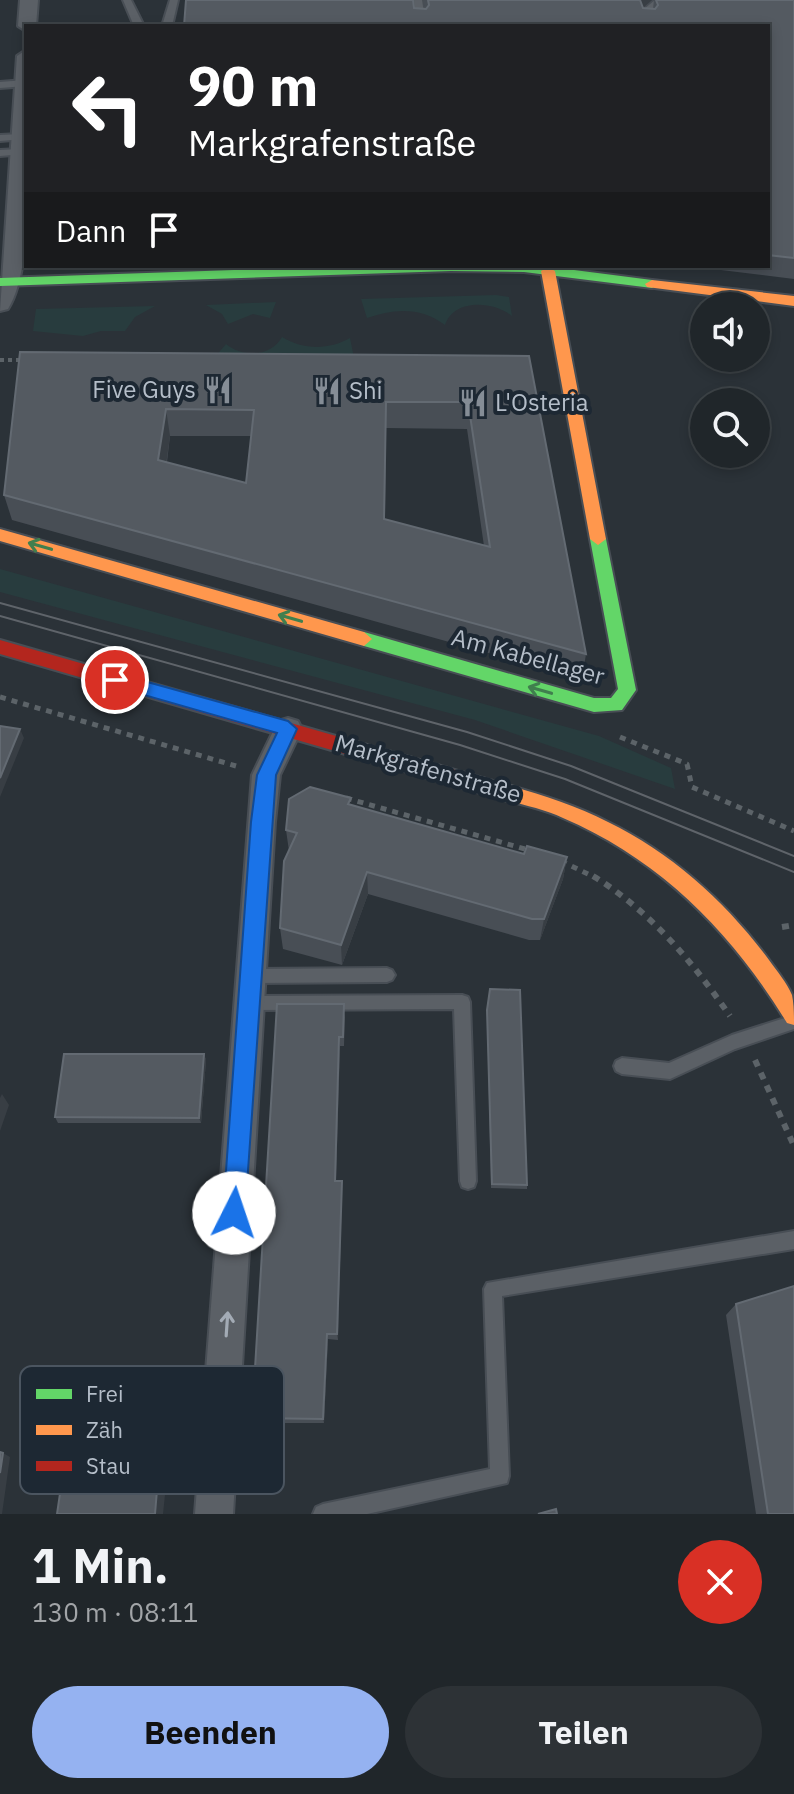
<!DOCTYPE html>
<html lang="de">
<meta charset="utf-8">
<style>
:root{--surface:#20262a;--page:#2d3236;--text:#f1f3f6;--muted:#a2a5a8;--line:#3d4347;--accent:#95b2f1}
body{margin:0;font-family:"IBM Plex Sans",sans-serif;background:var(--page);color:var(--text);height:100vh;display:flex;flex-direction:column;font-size:30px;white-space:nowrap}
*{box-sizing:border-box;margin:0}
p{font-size:26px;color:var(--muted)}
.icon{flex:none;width:44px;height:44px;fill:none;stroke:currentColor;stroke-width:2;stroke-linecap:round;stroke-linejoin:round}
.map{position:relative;height:1514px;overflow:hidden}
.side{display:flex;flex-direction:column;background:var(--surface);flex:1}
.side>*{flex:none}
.top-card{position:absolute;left:24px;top:24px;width:746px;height:244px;border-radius:0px;box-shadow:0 4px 12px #0003,0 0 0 2px var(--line);background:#202124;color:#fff;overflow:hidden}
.fabs{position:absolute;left:690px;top:292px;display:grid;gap:16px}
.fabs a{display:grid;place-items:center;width:80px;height:80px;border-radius:50%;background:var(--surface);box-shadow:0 4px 12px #0003,0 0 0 2px var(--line);font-size:40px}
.pin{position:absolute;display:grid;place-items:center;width:68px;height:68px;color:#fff;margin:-34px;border:4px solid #fff;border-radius:50%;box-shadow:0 2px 8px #0007}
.me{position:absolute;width:88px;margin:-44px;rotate:4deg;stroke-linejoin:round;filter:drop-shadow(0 0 6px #0008)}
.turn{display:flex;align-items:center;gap:28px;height:168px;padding:0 32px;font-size:36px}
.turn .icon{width:104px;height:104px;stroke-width:2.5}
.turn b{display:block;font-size:56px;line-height:68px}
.then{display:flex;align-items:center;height:76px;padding:0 32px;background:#0003;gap:16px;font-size:30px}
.round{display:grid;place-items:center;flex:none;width:84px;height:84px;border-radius:42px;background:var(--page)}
.headline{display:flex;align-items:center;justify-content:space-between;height:136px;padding:0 32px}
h1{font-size:48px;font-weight:700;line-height:60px}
.action{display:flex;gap:16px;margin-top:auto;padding:16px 32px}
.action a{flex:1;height:92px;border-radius:48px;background:var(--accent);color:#111;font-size:32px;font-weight:700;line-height:92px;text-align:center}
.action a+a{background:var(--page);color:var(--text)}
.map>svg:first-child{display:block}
.green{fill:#283c3e}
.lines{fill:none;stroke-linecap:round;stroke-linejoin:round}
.lane-casing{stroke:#484e55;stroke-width:4}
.street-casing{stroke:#484e55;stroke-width:4}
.fast-casing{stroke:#484e55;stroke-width:4}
.slow-casing{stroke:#484e55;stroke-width:4}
.jam-casing{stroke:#484e55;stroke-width:4}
.path-far2{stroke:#5c6368;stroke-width:4;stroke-dasharray:4 4;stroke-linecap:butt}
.path-far1{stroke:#5c6368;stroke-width:5;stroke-dasharray:6 6;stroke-linecap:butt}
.path{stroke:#5c6368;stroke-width:6;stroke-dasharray:7 7;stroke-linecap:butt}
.lane{fill:#5b6066;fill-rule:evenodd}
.street{fill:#5b6066;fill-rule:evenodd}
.fast{fill:#63d668;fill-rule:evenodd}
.slow{fill:#ff974d;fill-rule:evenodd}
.jam{fill:#b3261e;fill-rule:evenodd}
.tram{stroke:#5f646a;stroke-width:2}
.wall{fill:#484e55;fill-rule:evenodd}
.shaded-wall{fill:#383e44}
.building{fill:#545a61;stroke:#636a72;stroke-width:2;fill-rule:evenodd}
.oneway{stroke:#407f4e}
.oneway2{stroke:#a3abb5}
.route{fill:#1a73e8;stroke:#114b97;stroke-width:2}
.labels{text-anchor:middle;stroke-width:8;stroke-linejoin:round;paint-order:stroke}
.poi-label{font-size:24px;fill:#b5bec9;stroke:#1d2833;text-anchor:start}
.street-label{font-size:24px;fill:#b5bec9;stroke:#1d2833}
.key{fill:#1d2833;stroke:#4b5560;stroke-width:2}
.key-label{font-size:22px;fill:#b5bec9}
</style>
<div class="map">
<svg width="794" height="1514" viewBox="0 0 794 1514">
<rect width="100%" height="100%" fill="#2b3238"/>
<path class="green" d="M496,295L509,297L512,316C494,301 454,298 445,325C422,307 394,308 367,318L361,299Z
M276,302L270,318L253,314L228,324L222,314L206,305Z
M155,306L135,317L125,331H101L83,336L33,331L36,309Z
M282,337C303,350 329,350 350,338L354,358L215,357L226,344C243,358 271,357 282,337Z
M0,569L599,736L671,768L675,789L475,720L0,592Z"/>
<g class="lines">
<defs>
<path id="lane" d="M123,0H131L144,26H134Z
M170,0H178L172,26H162Z
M414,0H422L426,26H416Z
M655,0H664L648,15L652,26H642L638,14Z
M25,80L26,86L0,88V82Z
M21,134L26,137L24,139L0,141V135Z
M20,149L24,150V154L0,156V150Z
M387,968L392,970L395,975L392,980L387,982L250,983L245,981L242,976L245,971L250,969Z
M462,995L468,997L470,1002L476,1181L474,1187L468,1189L462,1187L460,1181L454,1009L248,1010L242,1008L240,1003L242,998L248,996Z
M794,1015V1029L735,1049L670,1079L622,1074L616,1071L614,1066L616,1061L622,1058L669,1063L732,1035Z
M794,1231V1249L502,1296L509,1476L507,1483L367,1514H313L316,1507L323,1504L490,1469L484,1289L487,1283Z"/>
<path id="street" d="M20,0H38L36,26H26V31L18,26Z
M26,50C26,113 39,259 8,309L0,311L17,56Z
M288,718L298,721L302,729L280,775L275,822L233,1514H195L252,775L278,721Z"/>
<path id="fast" d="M349,266H543L652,280L659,284L652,288L524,272L451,271L0,286V278Z
M598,533L606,539L636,690L622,710L594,712L364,646L356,639L364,632L594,698H611L618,689L590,539Z"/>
<path id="slow" d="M548,267L555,271L606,539L598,545L590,539L541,271Z
M652,280L794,296V306L647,287L645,284Z
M0,529L364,632L372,639L364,646L0,541Z
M511,786C545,796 577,806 608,822C672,853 727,903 769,960C777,971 787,983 792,995C794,1004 794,1016 794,1025L787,1023C732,933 661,860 563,818C545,809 524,806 505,799L502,794L505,789Z"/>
<path id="jam" d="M0,640L511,786L517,789L520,794L517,799L511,802L0,654Z"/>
</defs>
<use href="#lane" class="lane-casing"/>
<use href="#street" class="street-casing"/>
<use href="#fast" class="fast-casing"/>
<use href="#slow" class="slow-casing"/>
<use href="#jam" class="jam-casing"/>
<path class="path-far2" d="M0,360H23"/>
<path class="path-far1" d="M0,697L236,766
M620,737L687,764L692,787L794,831
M346,798L532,851
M561,861L596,878"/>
<path class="path" d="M593,876C650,911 692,961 730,1016
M782,927L794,925
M755,1060L794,1146"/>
<use href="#lane" class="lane"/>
<use href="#street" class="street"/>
<use href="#fast" class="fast"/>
<use href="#slow" class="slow"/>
<use href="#jam" class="jam"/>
<path class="tram" d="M0,603L467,732L571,766L794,856
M0,616L460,745L565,779L794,872"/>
</g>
<path class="wall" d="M186,0H413L414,8L425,9L423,0H652L643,8L653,9L654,0H794V279L688,266H768V26H184Z
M20,352L529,356L586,654L582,679L12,520L4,495ZM386,428L467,429L484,546L385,519ZM170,436H251L246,483L167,462Z
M351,806L524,854L567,857L563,879L540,940H529L368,894L342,965L283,949L280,928L289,851L286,830Z
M490,989L527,1185V1189L491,1188L487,1015Z
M345,1013L344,1046H340L336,1181H342V1188L338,1340L328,1339L324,1423H254L252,1418Z
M204,1054L206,1060L201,1123H58L55,1117Z
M736,1304L794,1514H756L726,1315Z"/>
<path class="shaded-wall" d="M637,0H652L635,15Z
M166,409L170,436L163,486L158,460Z
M20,729L24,738L0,797V778Z
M567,857L563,879L540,940L544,919Z
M367,872L368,894L342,965L341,945Z
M339,1037L340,1046L335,1188V1181Z
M204,1054L206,1060L201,1123L199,1118Z
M2,1094L9,1105L0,1131V1098Z
M342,1181V1188L338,1340L337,1334Z
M327,1334L328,1339L324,1423L323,1419Z
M3,1453L10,1457L2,1514H0V1473Z
M158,1478L166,1485L163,1514H155Z"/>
<path class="building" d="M186,0H413L414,8L426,9L429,5L428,0H640L643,8L655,9L658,5L656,0H794V258L768,255V26H184Z
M20,352L529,356L586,654L4,495ZM386,402H468L490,547L384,519ZM166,409L254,410L246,483L158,460Z
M0,726L20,729L0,778Z
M310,787L351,798L348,804L524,854L527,846L567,857L544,919H532L367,872L341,945L280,928L284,861L297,833L286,830L289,799Z
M490,989L520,990L527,1185L492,1184L487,1010Z
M277,1004H344L343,1037H339L335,1181H342L337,1334H327L323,1419L252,1418Z
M64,1054H204L199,1118L55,1117Z
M794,1286V1514H768L736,1304Z
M0,1452L3,1453L0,1473Z
M63,1473L158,1478L155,1514H57Z
M556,1509L557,1514H538Z"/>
<defs><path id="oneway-shaft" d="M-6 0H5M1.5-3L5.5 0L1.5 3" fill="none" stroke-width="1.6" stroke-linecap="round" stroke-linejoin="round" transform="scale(2)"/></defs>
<g class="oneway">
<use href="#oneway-shaft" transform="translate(40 546) rotate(-164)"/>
<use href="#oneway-shaft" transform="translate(290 618) rotate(-164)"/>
<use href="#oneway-shaft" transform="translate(540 690) rotate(-164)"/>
</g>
<use class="oneway2" href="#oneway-shaft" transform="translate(227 1324) rotate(-86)"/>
<path class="route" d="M115,673L288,721L297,729L276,775L245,1213L242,1221L234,1224L226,1221L223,1213L251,822L257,775L277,733L109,685V675Z"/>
<defs>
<symbol id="restaurant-bare" viewBox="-9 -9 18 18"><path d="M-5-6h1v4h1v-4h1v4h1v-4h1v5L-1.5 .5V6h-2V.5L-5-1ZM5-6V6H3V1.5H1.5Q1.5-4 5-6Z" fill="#858d96" stroke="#1d2833" stroke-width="2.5" paint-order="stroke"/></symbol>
</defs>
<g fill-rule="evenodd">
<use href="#restaurant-bare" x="198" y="370" width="40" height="40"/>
<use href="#restaurant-bare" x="307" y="371" width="40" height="40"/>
<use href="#restaurant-bare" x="453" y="383" width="40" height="40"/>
</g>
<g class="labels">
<g class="poi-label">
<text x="196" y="398" text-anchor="end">Five Guys</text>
<text x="349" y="399">Shi</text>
<text x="495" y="411">L'Osteria</text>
</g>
<g class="street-label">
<text transform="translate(528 657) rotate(15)" y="8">Am Kabellager</text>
<text transform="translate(428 769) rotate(16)" y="8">Markgrafenstraße</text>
</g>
</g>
<rect x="20" y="1366" width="264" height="128" rx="12" class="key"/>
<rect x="36" y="1389" width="36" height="10" fill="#63d668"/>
<rect x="36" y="1425" width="36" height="10" fill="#ff974d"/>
<rect x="36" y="1461" width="36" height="10" fill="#b3261e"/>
<g class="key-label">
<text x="86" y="1402">Frei</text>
<text x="86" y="1438">Zäh</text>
<text x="86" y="1474">Stau</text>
</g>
</svg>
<div class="fabs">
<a><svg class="icon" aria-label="sound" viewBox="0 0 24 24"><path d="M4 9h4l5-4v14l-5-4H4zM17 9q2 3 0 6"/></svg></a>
<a><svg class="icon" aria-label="search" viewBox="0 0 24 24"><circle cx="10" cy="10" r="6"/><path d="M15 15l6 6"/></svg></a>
</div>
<div class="pin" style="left:115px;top:680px;background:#d93025"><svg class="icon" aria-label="arrive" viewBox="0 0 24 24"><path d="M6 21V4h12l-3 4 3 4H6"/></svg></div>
<svg class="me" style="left:234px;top:1213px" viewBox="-20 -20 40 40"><circle r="19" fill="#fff"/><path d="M0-13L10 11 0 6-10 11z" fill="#1a73e8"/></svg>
<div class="top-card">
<div class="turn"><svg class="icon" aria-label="left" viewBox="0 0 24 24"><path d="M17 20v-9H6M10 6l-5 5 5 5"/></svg><div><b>90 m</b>Markgrafenstraße</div></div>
<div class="then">Dann<svg class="icon" aria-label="arrive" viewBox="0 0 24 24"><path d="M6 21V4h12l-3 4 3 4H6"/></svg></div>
</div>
</div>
<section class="side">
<div class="headline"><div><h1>1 Min.</h1><p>130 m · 08:11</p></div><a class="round" style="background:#d93025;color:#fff"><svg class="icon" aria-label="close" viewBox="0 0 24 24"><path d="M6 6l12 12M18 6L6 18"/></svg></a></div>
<div class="action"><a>Beenden</a><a>Teilen</a></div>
</section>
